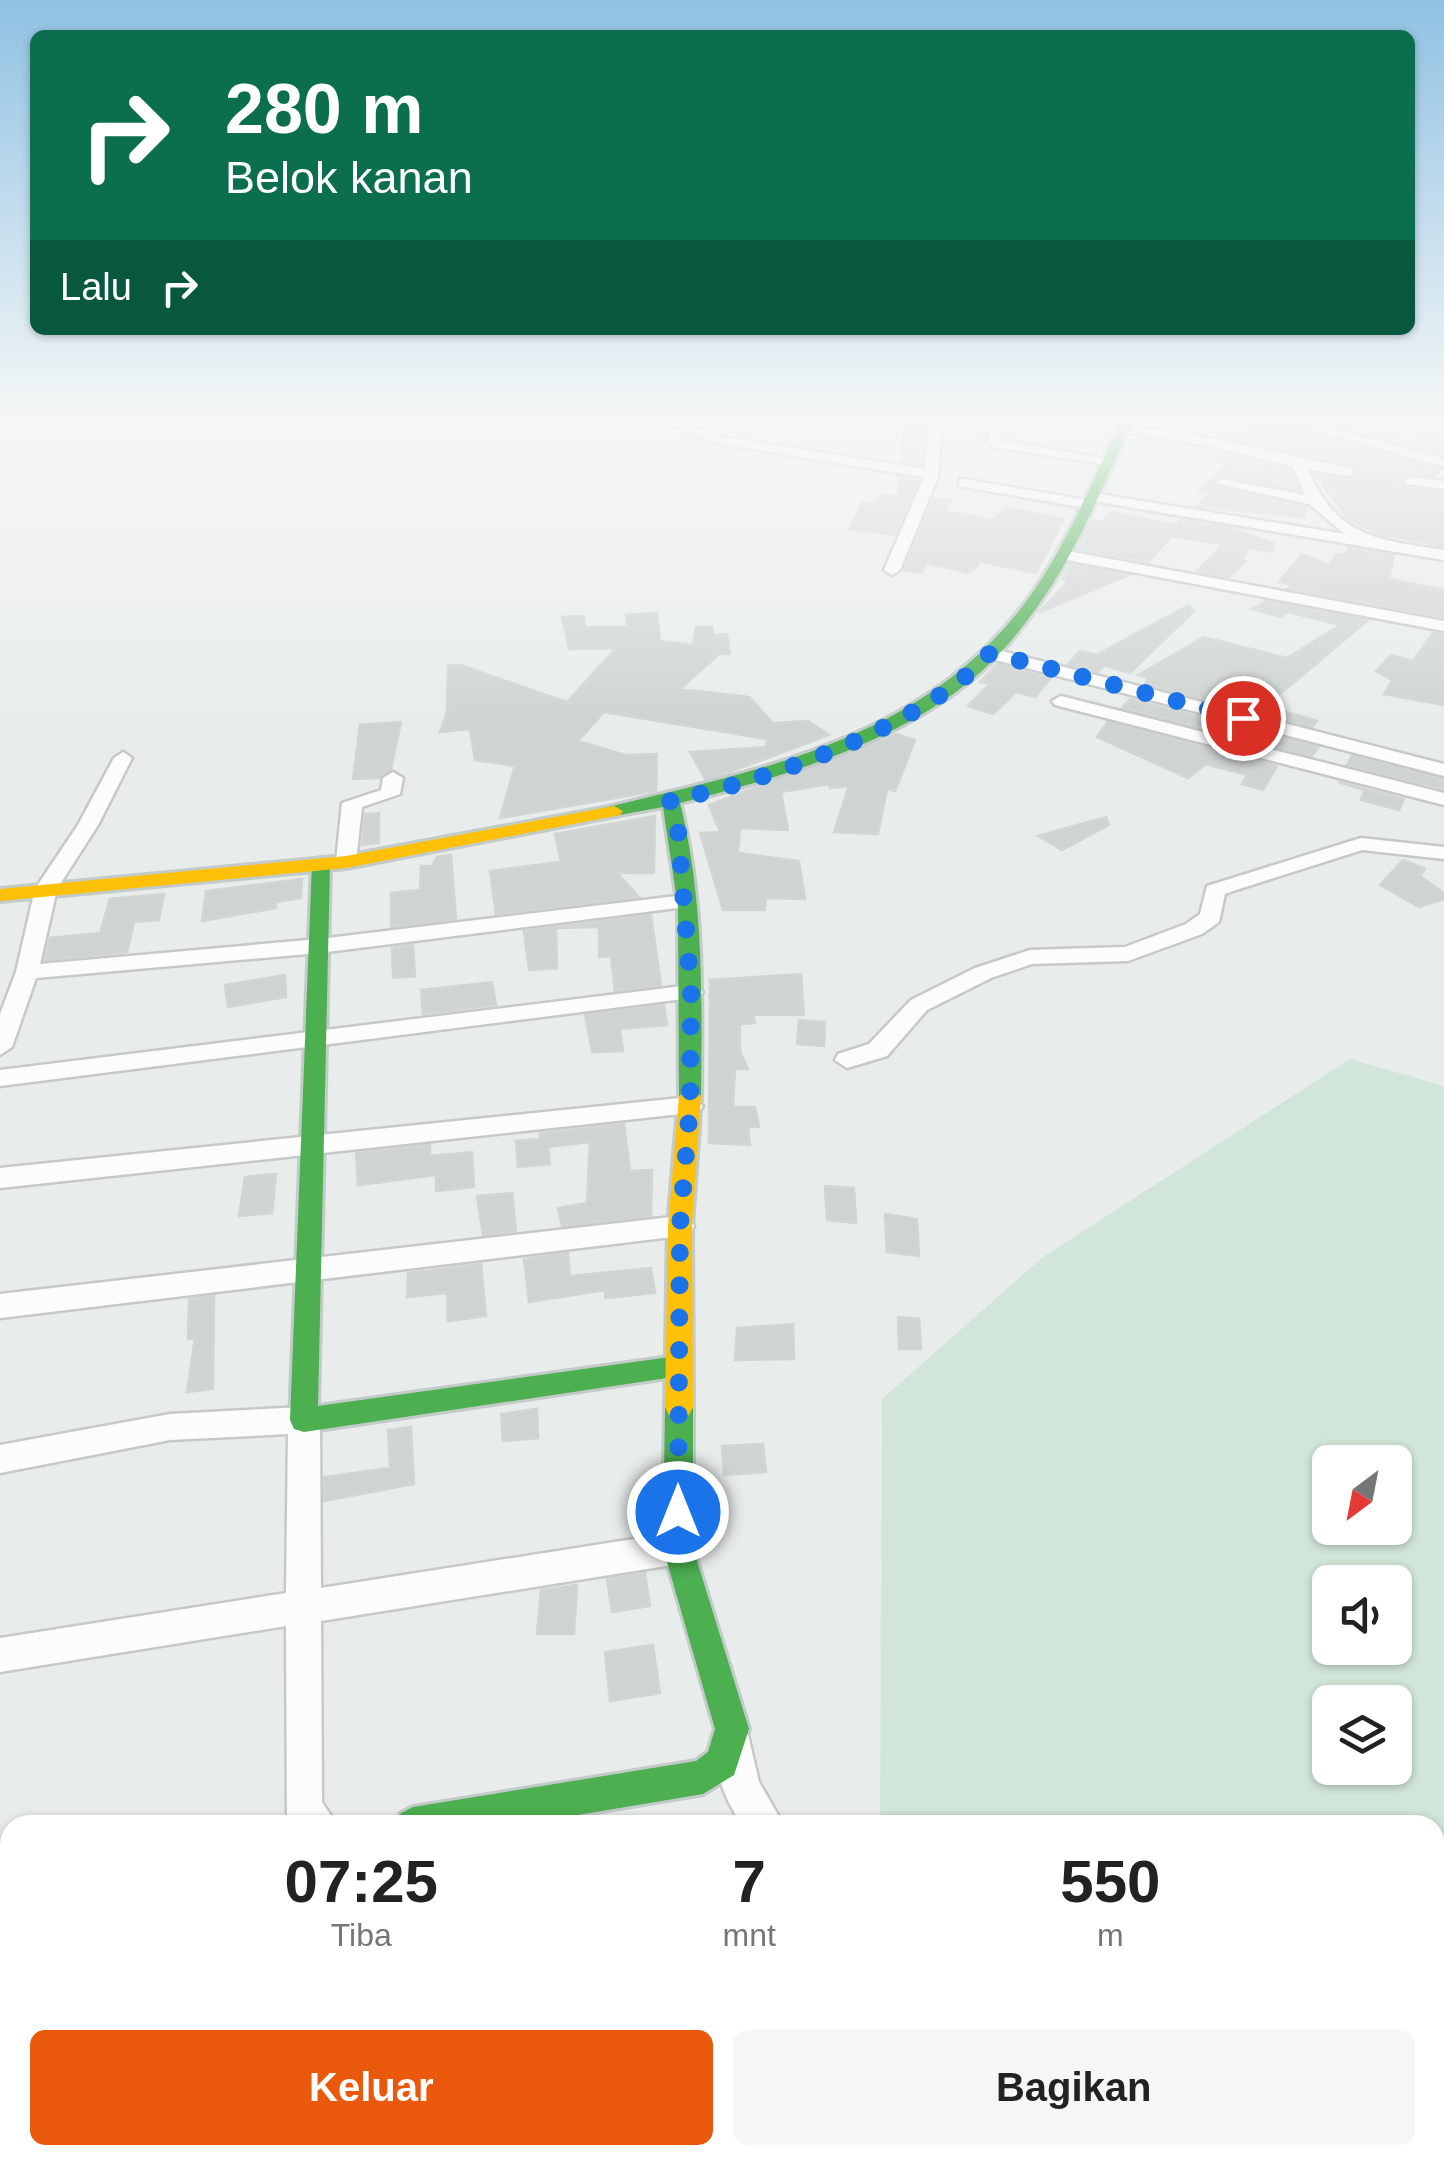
<!DOCTYPE html>
<html lang="id">
<style>
:root{--surface:#fff;--page:#f6f6f6;--text:#222;--muted:#767676;--accent:#ea580c}
body{margin:0;font-family:Arial,sans-serif;background:var(--page);color:var(--text);height:100vh;display:flex;flex-direction:column;font-size:38px;white-space:nowrap}
*{box-sizing:border-box;margin:0}
p{font-size:32px;color:var(--muted)}
.icon{flex:none;width:55px;height:55px;fill:none;stroke:currentColor;stroke-width:2;stroke-linecap:round;stroke-linejoin:round}
.map{position:relative;flex:1;overflow:hidden}
.details{position:absolute;left:0px;top:1815px;width:1445px;height:350px;display:flex;flex-direction:column;background:var(--surface);border-radius:30px 30px 0 0;box-shadow:0 2px 8px #0004}
.details>*{flex:none}
.hud{position:absolute;left:30px;top:30px;width:1385px;height:305px;border-radius:15px;box-shadow:0 2px 8px #0004;background:#0b6e4f;color:#fff;overflow:hidden}
.needle{width:65px;rotate:212deg}
.controls{position:absolute;left:1312px;top:1445px;display:grid;gap:20px}
.controls a{display:grid;place-items:center;width:100px;height:100px;border-radius:15px;background:var(--surface);box-shadow:0 2px 8px #0004;font-size:50px}
.pin{position:absolute;display:grid;place-items:center;width:85px;height:85px;color:#fff;margin:-42px;border:5px solid #fff;border-radius:50%;box-shadow:0 2px 10px #0007}
.me{position:absolute;width:110px;margin:-55px;rotate:0deg;stroke-linejoin:round;filter:drop-shadow(0 0 8px #0008)}
.turn{display:flex;align-items:center;gap:35px;height:210px;padding:0 30px;font-size:45px}
.turn .icon{width:130px;height:130px;stroke-width:2.5}
.turn b{display:block;font-size:70px;line-height:85px}
.then{display:flex;align-items:center;height:95px;padding:0 30px;background:#0003;gap:20px;font-size:38px}
.eta{display:flex;justify-content:space-evenly;align-items:center;height:170px;text-align:center}
.eta b{font-size:60px;font-weight:700;line-height:70px}
.button{display:flex;gap:20px;margin-top:auto;padding:20px 30px}
.button a{flex:1;height:115px;border-radius:15px;background:var(--accent);color:#fff;font-size:40px;font-weight:700;line-height:115px;text-align:center}
.button a+a{background:var(--page);color:var(--text)}
.map>svg:first-child{display:block}
.green{fill:#d1e6d8;fill-rule:evenodd}
.building{fill:#cfd4d2;stroke:#d1d6d4;stroke-width:2.5}
.lines{fill:none;stroke-linecap:round;stroke-linejoin:round}
.street-casing{stroke:#c5cac8;stroke-width:5}
.fast-casing{stroke:#c3cbc8;stroke-width:6}
.slow-casing{stroke:#c3cbc8;stroke-width:6}
.street{fill:#fcfcfc;fill-rule:evenodd}
.fast{fill:#4caf50;fill-rule:evenodd}
.slow{fill:#ffc107;fill-rule:evenodd}
.route{stroke:#1a73e8;stroke-width:18;stroke-dasharray:0 32.4}
</style>
<div class="map">
<svg width="1444" height="2165" viewBox="0 0 1444 2165">
<rect width="100%" height="100%" fill="#e8edeb"/>
<path class="green" d="M1350,1059L1444,1086V2165H488L501,2155H1435V1825H880L882,1399L1043,1257ZM1330,1462H1395V1528H1330ZM1330,1582H1395V1648H1330ZM1330,1702H1395V1768H1330Z"/>
<path class="building" d="M1315,420L1418,444L1420,437L1444,441V450L1440,454Z
M1278,421L1441,470L1435,476L1411,473L1400,480L1406,488L1444,493V546L1381,535L1349,520L1315,475L1354,479V465L1236,440L1257,426Z
M904,423L926,424L922,465L901,461Z
M1223,453L1290,470L1299,490L1223,475L1212,485L1307,507L1303,517L1196,506L1210,494L1198,491L1230,463L1215,460Z
M899,477L919,480L895,535L849,529L863,502L874,503L881,494L898,497Z
M934,498L951,500L945,511L992,520L1007,508L1064,519L1036,573L982,562L968,573L926,563L922,573L904,570Z
M1112,512L1174,525L1181,520L1235,529L1274,544L1272,552L1249,548L1242,560L1246,561L1229,577L1197,571L1223,544L1172,536L1148,562L1078,549L1092,520L1101,522Z
M1348,548L1394,555L1389,579L1444,590V617L1288,588L1293,585L1279,582L1302,554L1329,565L1336,554L1346,555Z
M1070,564L1129,575L1038,613L1069,580L1063,579Z
M1266,601L1368,620L1266,706L1317,721L1312,727L1145,684L1149,678L1138,675L1204,637L1287,658L1340,625L1288,612L1280,617L1252,609Z
M1189,605L1194,611L1130,673L1104,665L1098,672L1068,664L1080,651L1096,655Z
M657,613L660,641L693,645L696,627H712L713,635L727,634L730,654H719L680,689L749,697L773,723L808,721L829,735L706,781L690,752L766,747L767,739L604,712L578,741L625,755L657,754L656,791L500,818L515,766L475,760L470,729L440,732L447,712L448,666L460,665L567,702L616,648L569,649L562,617L584,616L585,627H628L626,615Z
M1433,633L1444,634V705L1384,694L1392,680L1376,671L1391,655L1413,661Z
M997,664L1051,678L1035,697L1016,692L993,714L968,706L990,684L980,682Z
M1130,699L1318,747L1312,756L1122,708Z
M401,722L391,769L379,778L353,779L360,725Z
M1108,722L1277,766L1263,790L1242,784L1247,775L1206,764L1188,778L1097,737Z
M896,734L915,740L895,791L887,789L878,834L834,832L849,786L830,788L829,784L781,792L788,830L740,828L738,853L799,861L805,899L766,898L765,910H723L700,833L720,832L709,805Z
M1352,756L1444,779V789L1347,765Z
M1338,782L1404,799L1399,810L1361,800L1365,790Z
M379,813V843L362,845L365,814Z
M655,816L654,873H617L639,897L496,914L490,871L561,862L555,834Z
M1106,817L1109,825L1062,850L1038,836Z
M451,855L456,919L391,927V893L420,890L421,866H432L437,857Z
M1403,860L1425,869L1420,876L1444,893V899L1419,907L1380,885Z
M302,879L301,898L276,902V908L202,921L206,891Z
M164,894L159,920L134,922L127,952L45,960L50,938L100,933L110,899Z
M651,915L661,985L615,991L611,956L599,957V927L556,928L557,968L529,970L524,931Z
M413,945L415,976L393,978L392,948Z
M801,974L804,1015H753L755,1023L740,1024V1051L748,1069H735L733,1107H755L759,1127H748L750,1145L709,1143L710,980Z
M285,975L286,997L228,1007L225,985Z
M492,982L496,1005L423,1014L421,990Z
M664,1005L667,1025L620,1029L623,1051L592,1052L585,1015Z
M799,1020L825,1022L824,1046L797,1044Z
M624,1124L630,1171L652,1170L651,1216L562,1226L558,1208L587,1203L590,1142L548,1147L550,1164L518,1167L516,1141L540,1139V1133Z
M430,1145V1156L472,1152L474,1187L436,1191V1175L358,1185L356,1153Z
M276,1174L272,1213L239,1216L245,1177Z
M825,1186L854,1188L856,1223L827,1220Z
M512,1193L516,1231L483,1235L477,1196Z
M885,1214L917,1219L919,1256L887,1252Z
M568,1253L570,1276L651,1268L655,1293L605,1298V1290L529,1302L524,1259Z
M481,1264L486,1316L448,1321L447,1293L407,1297L408,1273Z
M214,1296L213,1389L187,1392L195,1338L188,1339L189,1299Z
M898,1317L919,1319L921,1349H899Z
M793,1324L794,1359L735,1360L737,1328Z
M537,1409L538,1438L503,1441L501,1414Z
M411,1427L414,1484L324,1501V1477L390,1468L388,1430Z
M763,1444L766,1472L724,1475L722,1446Z
M645,1573L650,1606L612,1612L607,1579Z
M577,1585L574,1634H537L541,1590Z
M653,1645L660,1693L610,1701L605,1652Z"/>
<g class="lines">
<defs>
<path id="street" d="M661,420H678L717,436L925,469L930,420H942L938,477L900,570L892,575L884,570L924,477L714,443Z
M947,420H968L1001,428V440L1116,461L1109,465L994,447L987,443L989,433Z
M1281,420H1301L1444,459V467Z
M1124,425L1215,439L1353,469V475L1348,476L1308,470C1337,538 1378,540 1444,550V560L1087,500V494L1092,493L1345,534L1309,504L1215,483L1222,479L1305,495L1293,467L1215,447L1119,432Z
M1411,477L1444,481V489L1406,484L1404,481Z
M964,479L1086,500L1093,504L1086,508L959,486V480Z
M1062,550L1444,621V631L1057,558V552Z
M990,648L1444,764V776L984,657V649Z
M1061,696L1444,793V805L1055,705L1052,701Z
M123,752L132,758L98,825L57,889L40,964L319,939L685,895L696,901L685,907L319,953L36,978L12,1047L0,1055V1014L16,972L35,889L78,825L114,758Z
M393,772L403,778L400,794L362,807L356,862L353,866H339L336,862L342,803L381,790L383,778Z
M1361,838L1444,847V859L1362,850L1236,890L1225,894L1219,922L1202,934L1128,961L1032,964L991,978L927,1010L887,1056L847,1068L835,1060L838,1054L869,1044L911,1000L975,968L1030,950L1125,947L1186,924L1200,914L1207,886Z
M691,985L703,992L699,997L0,1086V1070Z
M690,1097L703,1106L699,1112L0,1188V1168Z
M680,1216L690,1219L694,1226L690,1233L680,1236L0,1318V1294Z
M304,1407L315,1411L320,1420L321,1588L678,1532L690,1537L695,1548L690,1559L678,1564L321,1621L322,1802L337,1825H290L287,1818L286,1626L0,1672V1638L286,1593L288,1434L170,1440L0,1473V1445L170,1414Z
M735,1729L748,1735L759,1782L784,1825H742C725,1799 709,1766 722,1735Z
M923,2155H969L974,2165H928Z"/>
<path id="fast" d="M1122,420H1134C1107,475 1085,533 1052,585C1033,614 1011,644 985,668C908,740 781,778 680,803C704,899 702,997 701,1096L698,1102H682L679,1096L678,907L663,807L614,816L605,811L608,807C770,768 934,736 1035,589C1071,536 1094,476 1122,420Z
M321,858L330,864L318,1406L677,1356L687,1359L691,1367L687,1375L304,1432L294,1429L290,1420L312,864Z
M679,1395L689,1399L693,1407V1548L749,1729L734,1775L703,1794L518,1825H395L401,1813L413,1807L696,1761L708,1752L715,1729L663,1548L665,1407L669,1399Z"/>
<path id="slow" d="M614,806L623,811L620,815L346,868L0,901V889L346,856Z
M690,1088L701,1096L692,1226L693,1407L689,1415L679,1419L669,1415L665,1407L668,1226L679,1096Z"/>
</defs>
<use href="#street" class="street-casing"/>
<use href="#fast" class="fast-casing"/>
<use href="#slow" class="slow-casing"/>
<use href="#street" class="street"/>
<use href="#fast" class="fast"/>
<use href="#slow" class="slow"/>
</g>
<linearGradient id="sky" x2="0" y2="1"><stop stop-color="#8fc1e3"/><stop offset="0.58" stop-color="#f5f7f6"/><stop offset="1" stop-color="#f5f7f6" stop-opacity="0"/></linearGradient>
<rect width="1444" height="723" fill="url(#sky)"/>
<g class="lines">
<path class="route" d="M678,1512L680,1226L690,1106L691,992L678,829L670,800C762,784 928,724 990,653L1243,718"/>
</g>
</svg>
<div class="controls">
<a><svg class="needle" viewBox="-14 -14 28 28"><path d="M0-13l5 13h-10z" fill="#e53935"/><path d="M0 13l5-13h-10z" fill="#767676"/></svg></a>
<a><svg class="icon" aria-label="sound" viewBox="0 0 24 24"><path d="M4 9h4l5-4v14l-5-4H4zM17 9q2 3 0 6"/></svg></a>
<a><svg class="icon" aria-label="layers" viewBox="0 0 24 24"><path d="M12 4l9 5-9 5-9-5zM3 14l9 5 9-5"/></svg></a>
</div>
<div class="pin" style="left:1243px;top:718px;background:#d93025"><svg class="icon" aria-label="arrive" viewBox="0 0 24 24"><path d="M6 21V4h12l-3 4 3 4H6"/></svg></div>
<svg class="me" style="left:678px;top:1512px" viewBox="-20 -20 40 40"><circle r="17" fill="#1a73e8" stroke="#fff" stroke-width="3"/><path d="M0-11L8 9 0 5-8 9z" fill="#fff"/></svg>
<div class="hud">
<div class="turn"><svg class="icon" aria-label="right" viewBox="0 0 24 24"><path d="M7 20v-9h11M14 6l5 5-5 5"/></svg><div><b>280 m</b>Belok kanan</div></div>
<div class="then">Lalu<svg class="icon" aria-label="right" viewBox="0 0 24 24"><path d="M7 20v-9h11M14 6l5 5-5 5"/></svg></div>
</div>
<section class="details">
<div class="eta">
<div><b>07:25</b><p>Tiba</p></div>
<div><b>7</b><p>mnt</p></div>
<div><b>550</b><p>m</p></div>
</div>
<div class="button"><a>Keluar</a><a>Bagikan</a></div>
</section>
</div>
